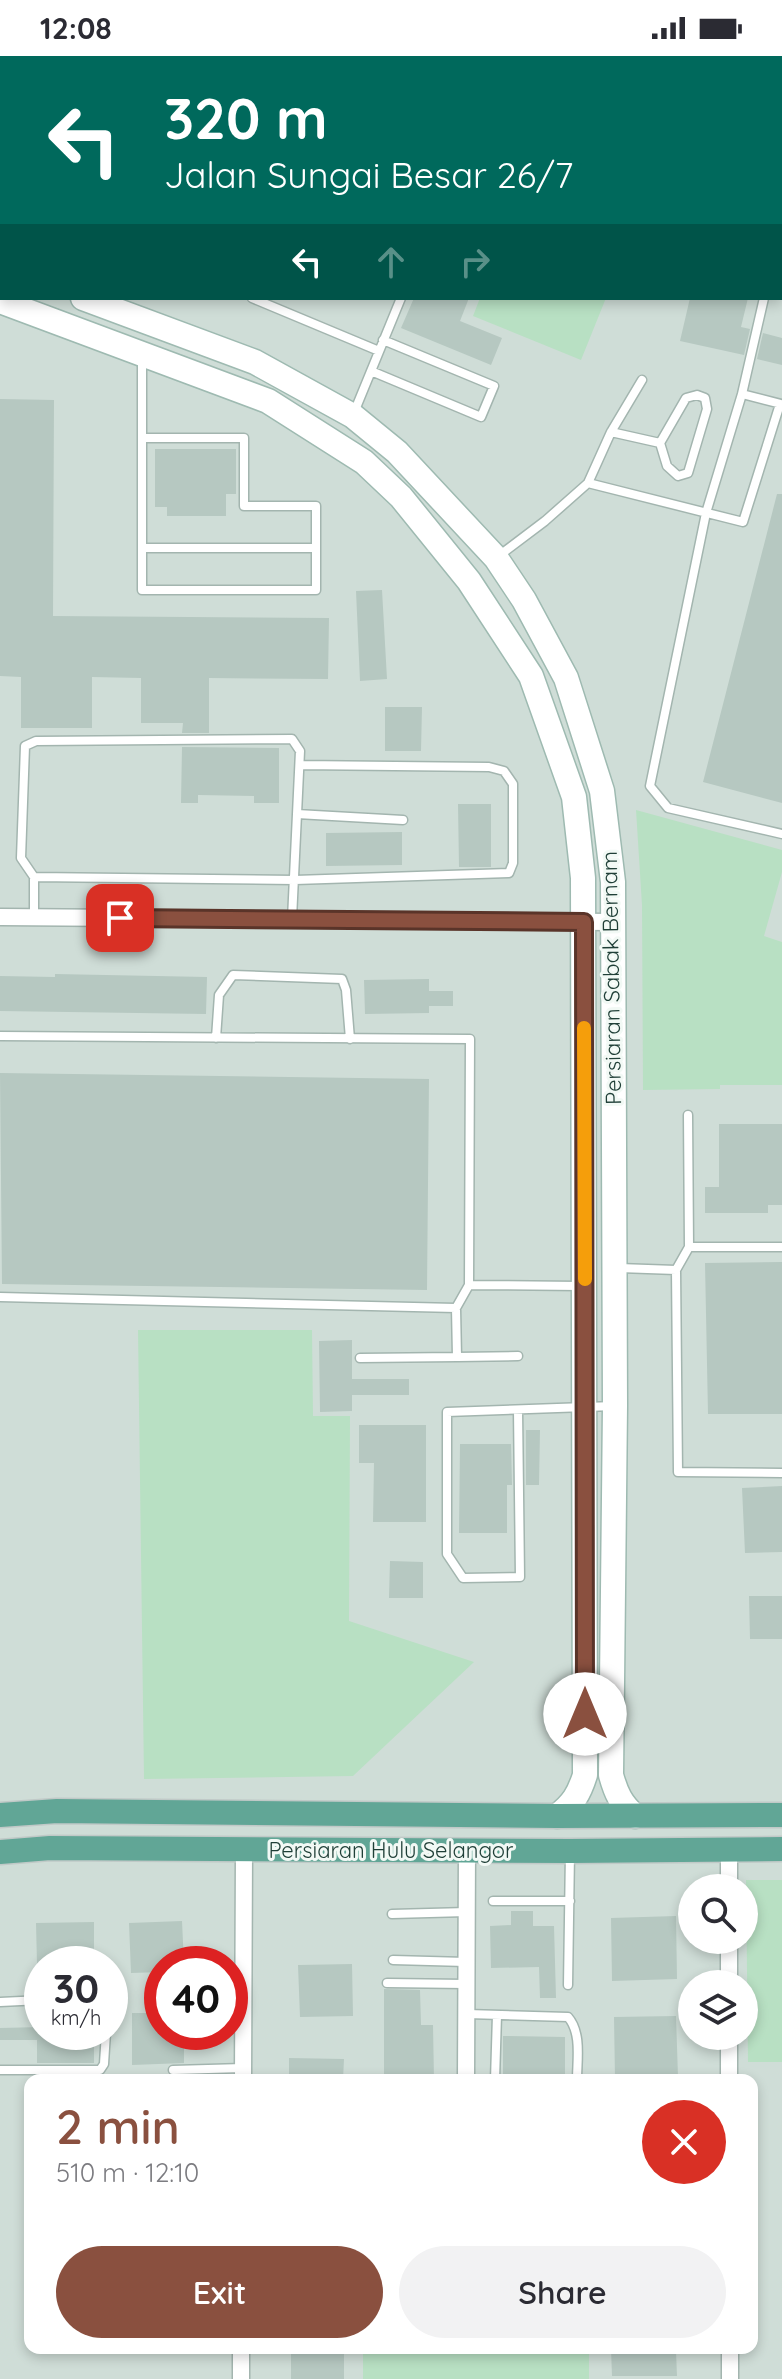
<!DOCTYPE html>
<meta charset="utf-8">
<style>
:root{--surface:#fff;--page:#f2f2f3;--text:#2b2b33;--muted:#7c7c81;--accent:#8a503f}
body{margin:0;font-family:Quicksand,sans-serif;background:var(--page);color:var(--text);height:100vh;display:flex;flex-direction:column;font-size:30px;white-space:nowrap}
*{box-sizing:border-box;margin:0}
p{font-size:26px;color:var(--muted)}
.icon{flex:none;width:44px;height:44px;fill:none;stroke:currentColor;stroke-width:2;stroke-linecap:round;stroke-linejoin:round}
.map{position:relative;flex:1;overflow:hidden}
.side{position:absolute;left:24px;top:2018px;width:734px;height:280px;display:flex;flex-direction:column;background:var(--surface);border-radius:16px;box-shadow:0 4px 12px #0003}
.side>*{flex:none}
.banner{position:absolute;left:0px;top:0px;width:782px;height:244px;box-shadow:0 4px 12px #0003;background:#00695c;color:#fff;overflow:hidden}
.buttons{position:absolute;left:678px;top:1818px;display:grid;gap:16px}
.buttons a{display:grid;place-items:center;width:80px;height:80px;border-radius:50%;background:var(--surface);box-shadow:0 4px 12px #0003;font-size:40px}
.speed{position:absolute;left:24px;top:1890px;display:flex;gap:16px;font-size:40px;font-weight:700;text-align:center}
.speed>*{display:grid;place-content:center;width:104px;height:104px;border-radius:50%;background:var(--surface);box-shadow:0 4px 12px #0003;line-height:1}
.speed small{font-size:20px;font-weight:400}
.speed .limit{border:12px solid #d22;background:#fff;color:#111}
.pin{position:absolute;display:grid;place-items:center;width:68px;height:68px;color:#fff;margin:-34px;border-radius:16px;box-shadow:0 4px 12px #0006}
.me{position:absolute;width:88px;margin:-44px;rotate:0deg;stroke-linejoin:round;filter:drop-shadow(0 0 6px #0008)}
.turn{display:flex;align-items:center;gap:28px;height:168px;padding:0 32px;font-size:36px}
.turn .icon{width:104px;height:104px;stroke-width:2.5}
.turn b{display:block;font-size:56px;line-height:68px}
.lanes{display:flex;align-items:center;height:76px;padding:0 32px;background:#0003;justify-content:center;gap:40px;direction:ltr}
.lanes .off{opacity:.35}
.round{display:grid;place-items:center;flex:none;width:84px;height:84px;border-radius:42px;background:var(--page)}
.summary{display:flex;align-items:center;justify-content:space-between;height:136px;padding:0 32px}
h1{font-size:48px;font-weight:600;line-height:60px;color:var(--accent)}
.button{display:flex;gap:16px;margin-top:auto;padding:16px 32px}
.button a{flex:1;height:92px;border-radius:48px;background:var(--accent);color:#fff;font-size:32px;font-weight:600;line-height:92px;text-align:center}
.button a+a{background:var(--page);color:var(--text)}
.status{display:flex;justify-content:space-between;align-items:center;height:56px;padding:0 40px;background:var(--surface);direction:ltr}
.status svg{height:22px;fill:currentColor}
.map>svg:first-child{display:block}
.built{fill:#cfddd7;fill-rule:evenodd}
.green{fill:#b8e0c3}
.building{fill:#b6c8c1}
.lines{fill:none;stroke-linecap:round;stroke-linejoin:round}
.lane-casing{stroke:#a3b5af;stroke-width:11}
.street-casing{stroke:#a3b5af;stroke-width:19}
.secondary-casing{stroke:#9ebab1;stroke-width:27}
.primary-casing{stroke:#c0c9c7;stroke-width:27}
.lane{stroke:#fff;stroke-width:8}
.street{stroke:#fff;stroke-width:16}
.secondary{stroke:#fff;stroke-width:24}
.primary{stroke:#61a696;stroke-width:24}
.route-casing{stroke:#5a3429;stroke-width:20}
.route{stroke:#8a503f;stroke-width:14}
.slow{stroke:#f59e0b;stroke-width:14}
.labels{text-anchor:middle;stroke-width:6;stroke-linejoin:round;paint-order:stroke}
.street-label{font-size:22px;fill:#1f3f37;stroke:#f2f9f5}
</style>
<div class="status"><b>12:08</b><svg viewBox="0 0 49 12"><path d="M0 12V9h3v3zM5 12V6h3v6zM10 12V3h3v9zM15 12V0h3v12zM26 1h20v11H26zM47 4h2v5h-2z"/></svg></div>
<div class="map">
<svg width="782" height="2323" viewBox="0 0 782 2323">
<rect width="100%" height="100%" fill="#e1ede8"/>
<path class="built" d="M0,0H782V2323H0ZM2,2H780V242H2ZM692,1832H744V1884H692ZM42,1908H110V1976H42ZM162,1908H230V1976H162ZM692,1928H744V1980H692ZM30,2024H752V2292H30Z"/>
<path class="green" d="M480,242H606L581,304L473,260Z
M636,754L782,794V816L764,880L782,886V1029H720V1033L643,1034L642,849Z
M138,1274H312L313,1360H350L349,1565L474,1606L353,1720L144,1723Z
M746,1824H782V2006H748Z
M363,2292H589V2323H363Z"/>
<path class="building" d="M414,242H469L460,265L502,282L491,309L401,272Z
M690,242H748L741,271L750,273L744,299L680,285Z
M763,277L782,282V309L757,303Z
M0,343L54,344L53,560L329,562L328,623L209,622V677H182L183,667H141V622L92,621V672H21V621L0,620Z
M155,393H236V438H226V460H167V451H155Z
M777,438H782V747L703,726Z
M382,534L387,623L360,625L356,535Z
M385,651H422L421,695H385Z
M182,691L279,692V747H254V740L198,739V747H181Z
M458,748H491V811H459Z
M402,776V809L326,810V777Z
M55,918L207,921L206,958L0,955V920L55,921Z
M429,923V935H453V950H429V957L365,958L364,924Z
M0,1017L429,1023L427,1234L2,1228Z
M719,1068H782V1149H768V1157H705V1131H719Z
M782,1206V1358H708L705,1207Z
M352,1284V1323H409V1339H352V1355L320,1356L319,1285Z
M359,1369H426V1466H373L374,1407H359Z
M526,1374H540L539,1429H526Z
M460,1388H511L512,1429H507V1477H459Z
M782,1430V1496L745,1497L742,1432Z
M390,1505L423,1506V1542H389Z
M749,1540H782V1583H750Z
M511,1855H533V1870H554L556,1942H540L539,1911L491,1912L490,1870L511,1869Z
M676,1860L677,1923L612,1925L611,1862Z
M182,1865L184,1908H162V1916L131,1917L129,1867Z
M94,1866V1908H37L36,1867Z
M352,1908L353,1960L300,1961L298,1909Z
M384,1933L420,1934L421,1969H433L434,2024H384Z
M132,1957H162V1976H184V2007L132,2009Z
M676,1960L678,2021L615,2022L614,1961Z
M42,1971V1976H94V2007H37V1984H0V1972Z
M503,1980L565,1981V2024H503Z
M289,2002L344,2003L343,2024H289Z
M291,2292H344V2323H291Z
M611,2292H667V2295H676L677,2320H612Z"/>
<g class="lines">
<defs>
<path id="lane" d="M234,2L235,0
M499,2V0
M570,2L571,0
M689,2L690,0
M712,2L713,0
M750,2V0
M0,27L2,22
M780,94H782
M0,114H2
M780,175L782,166
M252,242L379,295
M764,242L742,338L706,457L650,730L668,752L782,778
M142,303V492H316
M371,315L481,361L494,330L383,284
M742,338L781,348
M697,339L705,342L707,353L688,417L678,420L667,410L660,387L686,342Z
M353,359L401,242
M611,376L660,387
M142,382H244V450H316V534H142V492
M588,427L611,376L642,324
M500,499L545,465L588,427L743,466L780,348
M297,758L403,764
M34,862V821
M292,863L300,695L292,683L36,685L25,690L21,802L34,821L295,824L509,817L513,807V728L504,715L489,711L300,709
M0,980L470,983L469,1229L580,1230
M216,982L219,939L233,919L342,923L346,934L350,983
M688,1059L689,1191
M782,1191H689L676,1214L678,1416L782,1417
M619,1212L676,1214
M0,1241L456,1252L469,1229
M456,1252L457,1301L518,1300
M360,1302L457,1301
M518,1354L520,1521L463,1522L447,1498V1356C502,1354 558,1352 614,1350
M493,1845H570
M392,1858L467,1856
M393,1904L466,1906
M387,1927L466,1928
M568,1929L570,1796
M0,1946L42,1944
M467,1958L568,1961C582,1977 577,2004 577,2024
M0,2014H100L104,2008L106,1976
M173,2014L243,2012
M495,2024L497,1959"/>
<path id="street" d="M0,861L613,866
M729,1793V1832
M729,1884V1928
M729,1980V2024
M243,2024L244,1794
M466,2024L467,1794
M730,2292V2323
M241,2323V2292"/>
<path id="secondary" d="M0,211L2,212
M83,242L255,306L353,360L397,396L496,502L524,544L566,622L602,735L613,826L615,1350L611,1719C616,1737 621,1748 635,1760
M0,245L268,345L364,406L401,441L469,525L531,620L574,741L583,822L585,1719C579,1738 573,1748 557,1760"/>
<path id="primary" d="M0,1759L57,1755L557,1760L782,1759
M0,1796L50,1792L570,1795L782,1793"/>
</defs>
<use href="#lane" class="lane-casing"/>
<use href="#street" class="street-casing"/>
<use href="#secondary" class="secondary-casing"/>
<use href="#primary" class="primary-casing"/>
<use href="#lane" class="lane"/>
<use href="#street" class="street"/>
<use href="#secondary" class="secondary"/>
<use href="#primary" class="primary"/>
</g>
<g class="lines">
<defs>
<path id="route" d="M120,862L584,866L585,1658"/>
</defs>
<use href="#route" class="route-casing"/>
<use href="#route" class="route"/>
<path class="slow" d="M584,972L585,1223"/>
</g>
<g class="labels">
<g class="street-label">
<text transform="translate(611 922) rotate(-91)" y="8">Persiaran Sabak Bernam</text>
<text x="391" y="1802">Persiaran Hulu Selangor</text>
</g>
</g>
</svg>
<div class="buttons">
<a><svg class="icon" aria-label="search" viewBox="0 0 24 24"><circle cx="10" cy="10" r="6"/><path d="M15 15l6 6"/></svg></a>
<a><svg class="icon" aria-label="layers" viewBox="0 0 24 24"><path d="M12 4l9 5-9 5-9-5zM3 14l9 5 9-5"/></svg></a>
</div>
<div class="speed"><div>30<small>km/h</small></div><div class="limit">40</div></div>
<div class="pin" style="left:120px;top:862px;background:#d93025"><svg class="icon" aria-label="arrive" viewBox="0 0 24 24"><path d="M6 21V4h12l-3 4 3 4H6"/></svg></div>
<svg class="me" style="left:585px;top:1658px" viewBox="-20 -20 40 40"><circle r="19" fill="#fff"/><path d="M0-13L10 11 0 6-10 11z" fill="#8a503f"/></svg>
<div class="banner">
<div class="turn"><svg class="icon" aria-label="left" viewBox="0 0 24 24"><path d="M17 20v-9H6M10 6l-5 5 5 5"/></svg><div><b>320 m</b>Jalan Sungai Besar 26/7</div></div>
<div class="lanes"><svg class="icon" aria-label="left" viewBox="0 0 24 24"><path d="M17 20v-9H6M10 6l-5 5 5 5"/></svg><svg class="icon off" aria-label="ahead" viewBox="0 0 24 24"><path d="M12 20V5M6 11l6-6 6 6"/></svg><svg class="icon off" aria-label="right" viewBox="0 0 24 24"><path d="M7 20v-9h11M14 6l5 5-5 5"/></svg></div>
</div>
<section class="side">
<div class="summary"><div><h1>2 min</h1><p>510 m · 12:10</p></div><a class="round" style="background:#d93025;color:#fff"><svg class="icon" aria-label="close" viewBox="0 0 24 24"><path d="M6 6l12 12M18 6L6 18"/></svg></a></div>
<div class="button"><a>Exit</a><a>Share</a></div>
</section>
</div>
